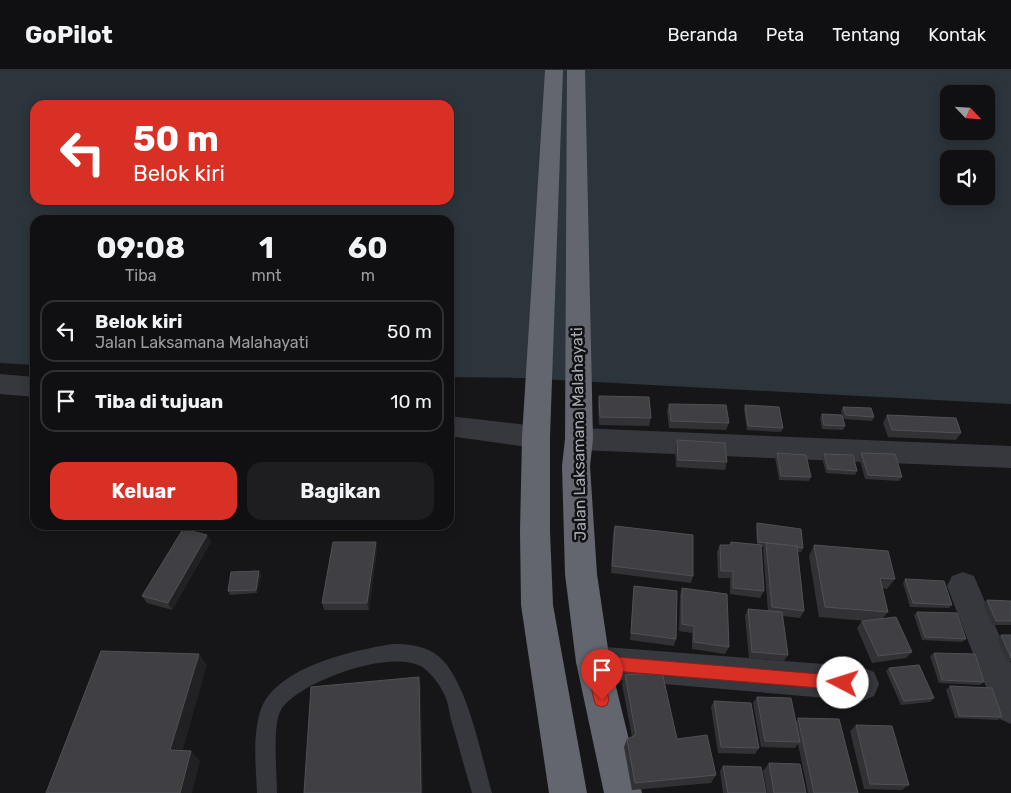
<!DOCTYPE html>
<html lang="id">
<style>
:root{--surface:#101012;--page:#1e1e20;--text:#f1f3f6;--muted:#9c9d9f;--line:#303032;--accent:#d93025}
body{margin:0;font-family:Rubik,sans-serif;background:var(--page);color:var(--text);height:100vh;display:flex;flex-direction:column;font-size:19px;white-space:nowrap}
*{box-sizing:border-box;margin:0}
p{font-size:16px;color:var(--muted)}
.icon{flex:none;width:28px;height:28px;fill:none;stroke:currentColor;stroke-width:2;stroke-linecap:round;stroke-linejoin:round}
.map{position:relative;flex:1;overflow:hidden}
.details{position:absolute;left:30px;top:145px;width:424px;height:315px;display:flex;flex-direction:column;background:var(--surface);border-radius:15px;box-shadow:0 2px 12px #0003,0 0 0 1px var(--line)}
.details>*{flex:none}
.hud{position:absolute;left:30px;top:30px;width:424px;height:105px;border-radius:15px;box-shadow:0 2px 12px #0003,0 0 0 1px var(--line);background:#d93025;color:#fff;overflow:hidden}
.needle{width:32px;rotate:115deg}
.controls{position:absolute;left:940px;top:15px;display:grid;gap:10px}
.controls a{display:grid;place-items:center;width:55px;height:55px;border-radius:10px;background:var(--surface);box-shadow:0 2px 12px #0003,0 0 0 1px var(--line);font-size:25px}
.pin{position:absolute;display:grid;place-items:center;width:42px;height:42px;color:#fff;margin:-51px -21px;border-radius:50% 50% 50% 0;rotate:-45deg;box-shadow:0 0 5px #0007}
.pin .icon{rotate:45deg}
.me{position:absolute;width:55px;margin:-28px;rotate:275deg;stroke-linejoin:round;filter:drop-shadow(0 0 4px #0008)}
.turn{display:flex;align-items:center;gap:18px;height:105px;padding:0 20px;font-size:22px}
.turn .icon{width:65px;height:65px;stroke-width:2.5}
.turn b{display:block;font-size:35px;line-height:42px}
.eta{display:flex;justify-content:space-evenly;align-items:center;height:85px;text-align:center}
.eta b{font-size:30px;font-weight:700;line-height:35px}
.button{display:flex;gap:10px;margin-top:auto;padding:10px 20px}
.button a{flex:1;height:58px;border-radius:15px;background:var(--accent);color:#fff;font-size:20px;font-weight:700;line-height:58px;text-align:center}
.button a+a{background:var(--page);color:var(--text)}
ul{padding:0;list-style:none}
li{display:flex;align-items:center;gap:15px;height:62px;margin:0 10px 8px;padding:0 10px;border:2px solid var(--line);border-radius:15px}
li div{flex:1}
li b{display:block;font-size:19px}
li em{font-style:normal}
header{display:flex;align-items:center;gap:30px;box-sizing:border-box;height:70px;padding:0 25px;background:var(--surface);border-bottom:1px solid var(--line)}
header strong{font-size:24px}
nav{display:flex;gap:28px;margin-inline-start:auto;font-size:18px}
.map>svg:first-child{display:block}
.water{fill:#2c353c;fill-rule:evenodd}
.lines{fill:none;stroke-linecap:round;stroke-linejoin:round}
.lane{fill:#37383d;fill-rule:evenodd}
.street{fill:#37383d;fill-rule:evenodd}
.highway{fill:#63666e;fill-rule:evenodd}
.wall{fill:#323236}
.shaded-wall{fill:#212124}
.building{fill:#3f3f44;stroke:#4f5156}
.route{fill:#d93025;stroke:#8d1f18}
.labels{text-anchor:middle;stroke-width:5;stroke-linejoin:round;paint-order:stroke}
.street-label{font-size:16px;fill:#a8adb8;stroke:#111113}
</style>
<header>
<strong>GoPilot</strong>
<nav><a>Beranda</a><a>Peta</a><a>Tentang</a><a>Kontak</a></nav>
</header>
<div class="map">
<svg width="1011" height="723" viewBox="0 0 1011 723">
<rect width="100%" height="100%" fill="#161618"/>
<path class="water" d="M0,0H1011V334L521,308L449,307V150H35V295L0,293ZM949,24H986V61H949ZM35,35H449V130H35ZM949,89H986V126H949Z"/>
<g class="lines">
<path class="lane" d="M393,574C407,574 421,575 434,583C466,602 481,686 492,723H472C465,700 459,677 452,653C449,644 449,633 444,624C440,615 433,606 426,600C399,575 299,611 281,640C272,654 277,705 277,723H257C256,696 252,665 261,639C277,597 353,580 393,574Z"/>
<path class="street" d="M0,304L35,307V327L0,324Z
M449,346L536,356L546,359L550,367L546,375L536,378L449,366Z
M579,358L1011,376V398L579,380L569,377L565,369L569,361Z
M963,502L974,506L1011,593V654L998,648L947,516L952,506Z
M593,576L862,597L874,602L879,614L874,626L862,631L593,608L581,604L576,592L581,580Z"/>
<path class="highway" d="M545,0H563L550,367V461L553,535L587,723H549L521,535L520,461L522,367Z
M567,0H585L593,369L590,396L597,504L610,592L642,723H604L576,592L565,504L562,396L565,369Z"/>
</g>
<path class="wall" d="M599,326L651,348L649,356L599,355L598,334Z
M669,334L729,353L726,360L669,358L667,341Z
M745,335L783,358L781,362L747,360L744,339Z
M843,337L874,347L872,351L844,349L841,341Z
M822,344L845,356L843,360L822,359L820,348Z
M887,345L961,363L956,370L888,367L883,353Z
M677,370L727,392L725,400L676,397L675,378Z
M777,383L811,407L809,411L779,410L775,387Z
M861,383L902,407L899,411L865,409L859,387Z
M824,384L857,401L855,405L826,403L822,388Z
M757,453L803,478L801,482H798L804,541L800,548L783,546L788,585L784,591L749,588L745,546L748,539L768,541L763,480L764,477H761L764,521L760,528L730,524V508H718L717,482L720,475H729L731,472L757,474L756,457Z
M615,456L693,506L691,513L611,503L613,463Z
M207,465L211,472L172,540L147,533L142,526Z
M814,475L895,509L887,519L882,518L888,542L882,549L912,582L906,588L872,593L857,558L862,551H867L819,547L809,486Z
M377,479L369,540H324L322,533Z
M259,501L261,505L257,523L230,525L228,521Z
M905,509L952,535L949,538L910,537L903,513Z
M634,516L676,569L674,576L630,570L633,523Z
M682,518L729,577L725,584L692,579V563L679,561L680,525Z
M987,530L1011,531V555H992L983,534Z
M917,542L966,569L962,572L922,570L914,545Z
M1001,565H1011V591H1007L997,569Z
M934,583L984,612L980,615L939,613L930,586Z
M889,598L934,628L930,632L901,635L886,601Z
M625,605L677,669L716,705L711,713L632,720L624,677L627,669L632,667L622,614Z
M950,616L1002,647L998,650L955,648L946,620Z
M757,627L796,652L798,648L858,723H808L798,674L795,678L761,677L753,633Z
M714,631L759,678L755,684L718,683L711,637Z
M856,655L909,715L902,720L864,719L850,661Z
M769,693L806,723H767L763,701Z
M723,696L766,723H723L720,701Z"/>
<path class="shaded-wall" d="M207,465L211,472L172,540L168,533Z
M376,472L377,479L369,540L367,533Z
M259,501L261,505L257,523L256,520Z
M199,584L207,595L180,690L170,680Z
M419,607L421,618L423,723H421Z
M191,681L200,691L192,723H180Z"/>
<path class="building" d="M599,326L649,327L651,348L600,347Z
M669,334L726,335L729,353L671,351Z
M745,335L779,337L783,358L748,356Z
M843,337L871,338L874,347L846,345Z
M822,344L842,345L845,356L824,355Z
M887,345L956,348L961,363L892,360Z
M677,370L725,373L727,392L678,390Z
M777,383L806,385L811,407L781,406Z
M861,383L895,384L902,407L868,405Z
M824,384L853,385L857,401L828,399Z
M757,453L801,459L803,478L797,477V476L758,472Z
M615,456L693,465V506L612,496Z
M183,459L207,465L168,533L142,526Z
M333,472H376L367,533H322Z
M731,472L761,475L764,521L733,518V501H721L720,475H731Z
M766,473L797,476L804,541L772,537Z
M814,475L888,481L895,509L880,508L888,542L825,537Z
M259,501L256,520L228,521L231,502Z
M905,509L944,511L952,535L913,533Z
M634,516L677,521L676,569L631,563Z
M682,518L727,524L729,577L694,572V556L682,554Z
M987,530L1011,531V551H996Z
M748,539L782,542L788,585L752,582Z
M917,542L957,543L966,569L925,567Z
M896,547L912,582L878,586L862,551Z
M1001,565H1011V588Z
M101,581L199,584L170,680L191,681L180,723H46Z
M934,583L975,584L984,612L942,610Z
M919,595L934,628L904,631L889,598Z
M662,602L677,669L707,665L716,705L635,713L627,669L636,665L625,605Z
M419,607L421,723H304L311,617Z
M950,616L992,618L1002,647L959,646Z
M757,627L791,628L800,672L765,671Z
M714,631L751,633L759,678L721,677Z
M798,648L839,649L858,723H814Z
M856,655L892,656L909,715L870,714Z
M769,693L800,694L806,723H774Z
M723,696L761,697L766,723H728Z"/>
<path class="route" d="M593,585L843,606L848,608L850,613L848,618L843,620L602,600L609,630L607,635L602,637L596,635L594,630L586,592L588,587Z"/>
<g class="labels">
<g class="street-label">
<text transform="translate(578 364) rotate(-91)" y="6">Jalan Laksamana Malahayati</text>
</g>
</g>
</svg>
<div class="controls">
<a><svg class="needle" viewBox="-14 -14 28 28"><path d="M0-13l5 13h-10z" fill="#e53935"/><path d="M0 13l5-13h-10z" fill="#9c9d9f"/></svg></a>
<a><svg class="icon" aria-label="sound" viewBox="0 0 24 24"><path d="M4 9h4l5-4v14l-5-4H4zM17 9q2 3 0 6"/></svg></a>
</div>
<div class="pin" style="left:602px;top:630px;background:#d93025"><svg class="icon" aria-label="arrive" viewBox="0 0 24 24"><path d="M6 21V4h12l-3 4 3 4H6"/></svg></div>
<svg class="me" style="left:843px;top:613px" viewBox="-20 -20 40 40"><circle r="19" fill="#fff"/><path d="M0-13L10 11 0 6-10 11z" fill="#d93025"/></svg>
<div class="hud">
<div class="turn"><svg class="icon" aria-label="left" viewBox="0 0 24 24"><path d="M17 20v-9H6M10 6l-5 5 5 5"/></svg><div><b>50 m</b>Belok kiri</div></div>
</div>
<section class="details">
<div class="eta">
<div><b>09:08</b><p>Tiba</p></div>
<div><b>1</b><p>mnt</p></div>
<div><b>60</b><p>m</p></div>
</div>
<ul>
<li><svg class="icon" aria-label="left" viewBox="0 0 24 24"><path d="M17 20v-9H6M10 6l-5 5 5 5"/></svg><div><b>Belok kiri</b><p>Jalan Laksamana Malahayati</p></div><em>50 m</em></li>
<li><svg class="icon" aria-label="arrive" viewBox="0 0 24 24"><path d="M6 21V4h12l-3 4 3 4H6"/></svg><div><b>Tiba di tujuan</b></div><em>10 m</em></li>
</ul>
<div class="button"><a>Keluar</a><a>Bagikan</a></div>
</section>
</div>
